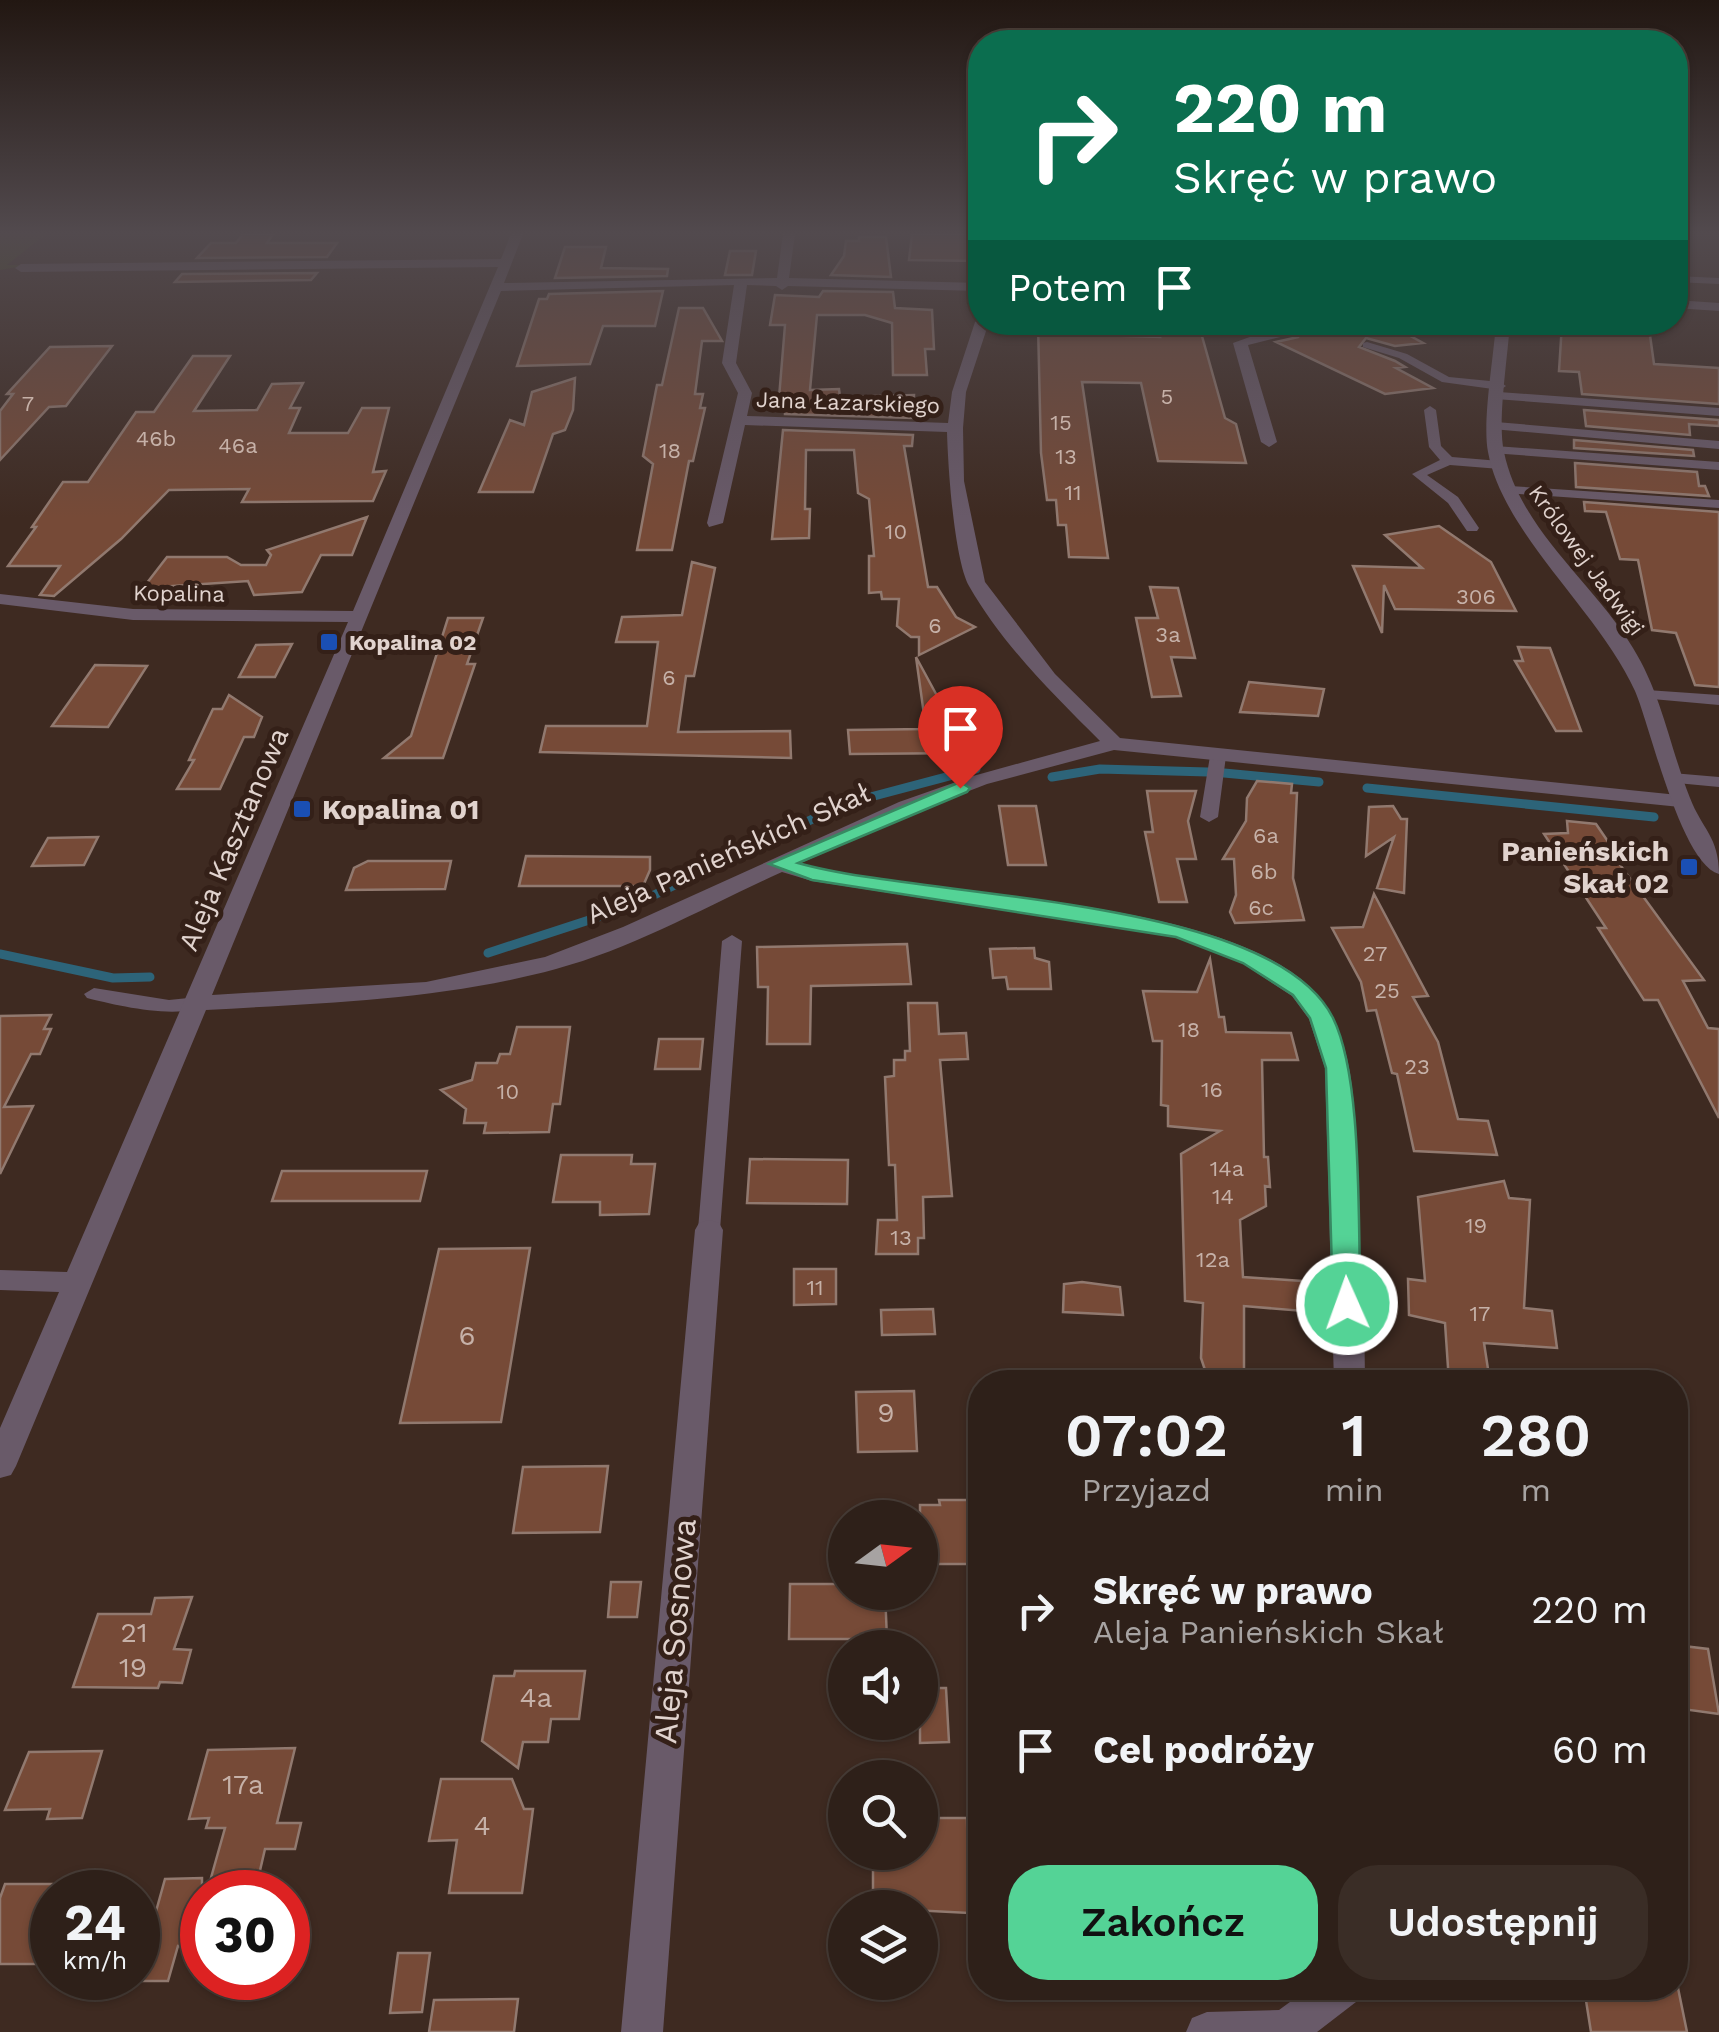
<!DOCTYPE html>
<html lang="pl">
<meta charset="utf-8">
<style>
:root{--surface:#2e2019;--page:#3a2d26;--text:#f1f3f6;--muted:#a7a3a2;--line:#493e38;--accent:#54d396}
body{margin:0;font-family:"Work Sans",sans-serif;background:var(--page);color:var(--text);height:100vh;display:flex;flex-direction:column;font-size:38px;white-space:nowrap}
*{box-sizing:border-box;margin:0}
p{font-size:32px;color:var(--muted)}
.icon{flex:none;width:55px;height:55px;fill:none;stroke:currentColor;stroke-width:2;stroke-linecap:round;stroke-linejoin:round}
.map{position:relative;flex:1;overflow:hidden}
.sheet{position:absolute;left:968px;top:1370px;width:720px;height:630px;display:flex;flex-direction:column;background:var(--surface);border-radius:40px;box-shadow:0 2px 8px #0004,0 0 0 2px var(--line)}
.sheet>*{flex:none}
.hud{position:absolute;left:968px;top:30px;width:720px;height:305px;border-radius:40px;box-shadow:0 2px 8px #0004,0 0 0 2px var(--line);background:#0b6e4f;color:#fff;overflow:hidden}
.needle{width:65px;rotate:75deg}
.buttons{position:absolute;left:828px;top:1500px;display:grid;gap:20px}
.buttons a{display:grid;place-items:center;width:110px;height:110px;border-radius:50%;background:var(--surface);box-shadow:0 2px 8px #0004,0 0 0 2px var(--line);font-size:50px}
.speed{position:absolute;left:30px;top:1870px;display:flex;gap:20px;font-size:50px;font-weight:700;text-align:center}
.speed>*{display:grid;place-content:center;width:130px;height:130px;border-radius:50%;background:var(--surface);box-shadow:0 2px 8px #0004,0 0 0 2px var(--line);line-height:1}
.speed small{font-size:25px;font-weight:400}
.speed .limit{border:15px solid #d22;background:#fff;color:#111}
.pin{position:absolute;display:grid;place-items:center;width:85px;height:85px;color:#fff;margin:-102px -42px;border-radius:50% 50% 50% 0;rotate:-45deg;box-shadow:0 0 10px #0007}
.pin .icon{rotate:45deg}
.me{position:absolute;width:110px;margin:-55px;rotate:358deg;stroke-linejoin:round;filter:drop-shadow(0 0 8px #0008)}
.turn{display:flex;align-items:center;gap:35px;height:210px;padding:0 40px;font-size:45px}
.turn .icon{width:130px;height:130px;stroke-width:2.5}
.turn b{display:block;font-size:70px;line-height:85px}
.then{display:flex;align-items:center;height:95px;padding:0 40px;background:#0003;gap:20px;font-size:38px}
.eta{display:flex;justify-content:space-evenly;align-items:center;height:170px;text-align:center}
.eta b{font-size:60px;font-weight:600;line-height:70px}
.action{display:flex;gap:20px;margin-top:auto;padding:20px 40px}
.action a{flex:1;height:115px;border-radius:40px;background:var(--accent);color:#111;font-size:40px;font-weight:600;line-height:115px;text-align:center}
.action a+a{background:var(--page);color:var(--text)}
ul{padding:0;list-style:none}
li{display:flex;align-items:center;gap:30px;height:140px;padding:0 40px}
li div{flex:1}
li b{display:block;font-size:38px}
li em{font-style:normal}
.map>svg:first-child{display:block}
.green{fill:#414518}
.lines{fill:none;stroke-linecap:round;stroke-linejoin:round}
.stream{stroke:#2d6479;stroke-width:9}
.building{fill:#764a37;stroke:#91796f;stroke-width:2.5}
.service{fill:#695a69;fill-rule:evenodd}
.minor{fill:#695a69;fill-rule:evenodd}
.tertiary{fill:#695a69;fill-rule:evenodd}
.route{fill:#54d396;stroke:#378962;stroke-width:2.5}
.transit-dot{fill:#1a4fb4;stroke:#342018;stroke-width:4}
.labels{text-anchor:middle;stroke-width:10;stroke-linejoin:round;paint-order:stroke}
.number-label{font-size:22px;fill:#c6b1a8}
.far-street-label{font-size:22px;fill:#e1d3ce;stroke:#342018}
.far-poi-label{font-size:22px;font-weight:bold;fill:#e1d3ce;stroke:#342018;text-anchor:start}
.poi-label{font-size:28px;font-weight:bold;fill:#e1d3ce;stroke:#342018;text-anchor:start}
.street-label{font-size:28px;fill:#e1d3ce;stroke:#342018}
.near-number-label{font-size:28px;fill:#c6b1a8}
.near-street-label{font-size:32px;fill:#e1d3ce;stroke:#342018}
</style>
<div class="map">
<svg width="1719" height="2032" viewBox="0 0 1719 2032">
<rect width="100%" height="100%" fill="#3e2a21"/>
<path class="green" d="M0,234H46L7,265H29L0,270Z"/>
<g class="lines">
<path class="stream" d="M1224,773L1319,782
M1052,777L1100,769L1208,772
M1367,788L1654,817
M488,953L629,907L844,804L976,769
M0,954L113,978L150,977"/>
</g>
<path class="building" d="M243,234H273L267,243H337L327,257L197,258L211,243H236Z
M912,234H980V261L909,260Z
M859,237H886L891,277L831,275L844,256L846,241H859Z
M565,247H606L601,268L668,269L667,276L555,278Z
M730,251H756L752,275H725Z
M317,273L311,280L175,282L182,274Z
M663,291L655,326H603L590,364L517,366L539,299H547L549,294Z
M823,291L893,292L895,308L932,310L934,349H925L927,375H893L892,323L865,315H817L810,390L839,389L840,397L914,395L913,418L785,414V408H791L779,398L785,325H770L775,295L819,297Z
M679,308H703L722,341H702L695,394H703L700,408H705L693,461H689L672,550H637L653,464L643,456L657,385H662Z
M1085,322L1096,324V335L1160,337L1156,322H1198L1225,418L1236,424L1246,463L1158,461L1141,383L1082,382L1108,558L1069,557L1066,525H1058L1056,500H1047L1041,453L1038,324Z
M1311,322H1385L1423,343L1395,346L1366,338L1359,347L1395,361L1405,367L1396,368L1433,388L1385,394L1276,342L1298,337Z
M1562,324L1649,328L1654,364L1719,368V404L1582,394L1579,372L1559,371Z
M112,346L66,406L49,407L0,460V411L13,394H7L50,347Z
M193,356H230L194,411L257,410L272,384L303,383L290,408H300L289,433H348L362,408H389L373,472L386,471L373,501L242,502L249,489L169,490L121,539L54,596L40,595L60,566H8L36,527H32L63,482H88L136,412H154Z
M575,378L573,410L565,430L553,434L533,492H479L510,420L524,425L532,392Z
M1584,410L1719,420V426L1689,424L1690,435L1586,426Z
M783,430L913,435L912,446H904L928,587H937L956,617L975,627L919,655V637H911L897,626L899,599H882L881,592L869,593V556H874L869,499L858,493L854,450H806L805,509H810L809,538L772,539Z
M1574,440L1693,450L1694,456L1574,448Z
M1575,463L1697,472L1699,486H1705L1709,496L1576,487Z
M1584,502L1719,512V687L1695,685L1676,633L1652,630L1638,560L1620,559L1606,512L1585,511Z
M367,517L352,555H321L302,592L254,595L248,581L143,588L167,557H227L241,565H266L271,555L267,550Z
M1439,526L1491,562L1516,611L1395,609L1384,585L1382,633L1353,566L1422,568L1385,535Z
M692,562L715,568L694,676H686L678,732L790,731L791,758L540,752L546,726H647L658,642H616L622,617L682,615Z
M1150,587L1178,588L1195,658L1171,657L1181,696L1152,697L1136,618H1158Z
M448,618H483L467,664H475L443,758H384L411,736Z
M292,644L275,677H239L256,645Z
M1518,647L1550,648L1581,731H1556L1515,661H1523Z
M916,657L968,753L850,754L848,730L926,729Z
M95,665L147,666L108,727L52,726Z
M1249,682L1324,689L1318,716L1240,712Z
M229,695L262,717L254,737H244L220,789H177L194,760H189L213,709H222Z
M1257,781L1292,784L1291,793H1297L1293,878L1304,920L1235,923L1230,912L1236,895L1234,859H1223L1246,821L1247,798Z
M1147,791H1196L1188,821L1196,859H1177L1187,902H1159L1145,832H1153Z
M999,806H1036L1046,865H1008Z
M1393,806L1401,819H1407L1404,893L1377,888L1394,837L1366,856L1369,807Z
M1567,821L1596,824L1622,862H1618L1704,980L1683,981L1708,1028L1719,1029V1118L1658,1000H1644L1598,928H1606L1544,834L1568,833Z
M98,837L84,865L32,866L48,838Z
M526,856L650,857V870L643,886H519Z
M368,861H451L445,889L346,890L354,868Z
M1374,894L1428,996L1413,997L1438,1042L1458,1119L1488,1121L1497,1155L1414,1151L1397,1074L1392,1073L1376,1010L1367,1011L1361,982L1332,928L1363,927Z
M907,944L911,984L811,986L810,1044H767L768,987H758L757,947Z
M1034,948L1035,958L1049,962L1051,989H1008L1006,977L993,978L990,949Z
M1210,959L1219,1017H1224L1226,1032L1291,1033L1298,1060H1262L1264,1157H1268L1270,1187L1265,1186L1266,1206L1240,1220L1243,1277L1302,1281L1303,1311L1244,1306V1382H1209L1201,1358L1203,1303L1185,1301L1181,1154L1220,1131L1168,1126V1106L1161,1105L1162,1041H1153L1143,991L1197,992Z
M908,1003H937L939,1034L966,1033L968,1059L940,1060L952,1196L923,1197L924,1238H918V1254H876L878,1220H897L895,1165H889L885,1077L894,1076V1060H905V1051H910Z
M51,1015L44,1029H51L40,1054H31L4,1107L33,1106L0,1174V1016Z
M517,1027H570L560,1104H553L549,1132L484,1133L486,1123H464L466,1109L441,1090L472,1080L476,1063H497L500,1054H510Z
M659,1039H703L700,1069H655Z
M561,1155H632L631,1164H655L649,1214L600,1215V1202H553Z
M750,1159L848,1160L847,1204L747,1203Z
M282,1171H427L420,1201H272Z
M1504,1181L1509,1198L1530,1200L1524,1308L1552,1311L1557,1348L1484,1343L1490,1382H1449L1445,1323L1409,1315L1408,1279L1425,1281L1418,1197Z
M530,1248L501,1422L400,1423L439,1249Z
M794,1269H836V1304L794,1305Z
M1082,1282L1120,1287L1123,1315L1063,1312L1064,1284Z
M933,1309L935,1334L882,1335L881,1310Z
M914,1391L917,1451L858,1452L856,1392Z
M608,1466L600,1532L513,1533L523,1467Z
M939,1500H980V1564H920V1505H940Z
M611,1582H641L637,1617H608Z
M790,1584H845V1592H885L887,1639H789Z
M192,1597L174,1649L191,1650L182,1683L160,1682L158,1688L73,1687L98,1614H151L155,1598Z
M1675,1645L1708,1649L1719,1714L1675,1708Z
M515,1671H585L579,1719H551L548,1742H523L518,1768L482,1741L494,1676H514Z
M920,1688H946L949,1742L920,1743Z
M295,1748L277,1823H301L295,1849H265L255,1892H207L225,1828H206L209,1818L189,1819L208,1750Z
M102,1751L82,1818L47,1819L50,1809L5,1810L29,1752Z
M441,1779H512L524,1809H533L522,1893H449L457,1840L429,1841Z
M920,1818H967L969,1913L873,1908V1852H920Z
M202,1878V1950L178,1946L168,1981H138V1951H145L165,1879Z
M5,1884H52V1964H0V1898Z
M398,1953H430L422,2012L390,2013Z
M1584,1988H1678L1687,2032H1591Z
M518,1999L514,2032H429L434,2000Z"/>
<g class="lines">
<path class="service" d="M1675,276L1719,278V284L1675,282Z
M1367,342L1407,354L1449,377L1500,382L1506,386L1500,390L1442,382L1399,358L1363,347V343Z
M1499,392L1719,408V416L1495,399L1493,396Z
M1430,406L1436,410L1441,446L1452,457L1500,461L1506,465L1500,469L1450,465L1427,475L1458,497L1479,528L1477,531H1467L1448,503L1412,474L1440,460L1429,447L1424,410Z
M1496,422L1719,441V449L1492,429L1490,426Z
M1495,446L1719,462V470L1491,453V447Z
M1510,486L1719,500V508L1505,493V487Z
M1647,690L1719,695V705L1641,698L1639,695Z
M1218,751L1226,756L1218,817L1209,822L1200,817L1210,756Z
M1672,773L1719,777V787L1666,782L1664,778Z
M732,935L742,941L720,1230L717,1235H701L698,1230L722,941Z
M94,988L169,1000L198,997L208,1003C185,1022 115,1005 87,998L84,994Z"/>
<path class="minor" d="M511,234H523L504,283L777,278L783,234H795L789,278L980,283V291L788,286L782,290L776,286L747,285L736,363L752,393L747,416L948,423L952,392L975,322L980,318V322H989L966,392L963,428L964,481L985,582L1055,674L1120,738L1688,796L1691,801L1680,807L1114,750L987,784L915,812L801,863C926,901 1276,892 1334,1020C1360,1076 1354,1140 1357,1200C1360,1261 1365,1322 1365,1382H1334L1325,1068L1309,1019L1292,996L1242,963L1175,937L812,881L782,872C709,905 634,948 556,969C441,1000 324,1003 206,1010L16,1466L11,1475L0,1478V1428L59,1292L0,1290V1270L67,1272L348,622L133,620L0,604V594L133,609L353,611L498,267L21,272L15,268L21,264L501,259ZM734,285L722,363L738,393L707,523L709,527L723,523L745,425L947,432C948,466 954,559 969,586C1002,644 1053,694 1100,741L973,776L899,802L623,927L545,957L426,982L212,995L501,291Z
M1675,300L1719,303V311L1675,308Z
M1292,322H1307L1297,333L1248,345L1277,442L1269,447L1261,442L1233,343Z
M709,1220L719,1223L723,1230L663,2032H621L695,1230L699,1223Z
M1309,1988H1363L1356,2002L1317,2032H1186L1192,2018L1207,2012L1279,2010Z"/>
<path class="tertiary" d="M1496,322H1510C1508,356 1497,422 1504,452C1520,530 1594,583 1633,648C1662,695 1670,748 1690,798C1702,829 1719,837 1719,874C1681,864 1650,725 1635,691C1599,611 1503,534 1488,452C1482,421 1494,356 1496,322Z"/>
</g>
<linearGradient id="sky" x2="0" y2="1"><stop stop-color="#221712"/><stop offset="0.45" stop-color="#524a4e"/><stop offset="1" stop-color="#524a4e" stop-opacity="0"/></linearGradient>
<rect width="1719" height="518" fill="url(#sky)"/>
<path class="route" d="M960,782L970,788L967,792L798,863C923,899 1272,895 1333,1018C1364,1081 1357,1229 1361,1304L1357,1311H1337L1333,1304L1326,1068L1310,1018L1293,995L1243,963L1176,937L812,880L769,864Z"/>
<g class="transit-dot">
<rect x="319" y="632" width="20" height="20" rx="5"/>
<rect x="292" y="799" width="20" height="20" rx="5"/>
<rect x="1679" y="857" width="20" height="20" rx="5"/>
</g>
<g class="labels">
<g class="number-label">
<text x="1167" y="404">5</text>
<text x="28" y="411">7</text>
<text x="1061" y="430">15</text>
<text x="156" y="446">46b</text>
<text x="238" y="453">46a</text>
<text x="670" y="458">18</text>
<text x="1066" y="464">13</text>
<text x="1073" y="500">11</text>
<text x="896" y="539">10</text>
<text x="1476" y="604">306</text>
<text x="935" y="633">6</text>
<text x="1168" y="642">3a</text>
<text x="669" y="685">6</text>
<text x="1266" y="843">6a</text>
<text x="1264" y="879">6b</text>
<text x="1261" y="915">6c</text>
<text x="1375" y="961">27</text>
<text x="1387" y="998">25</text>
<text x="1189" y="1037">18</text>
<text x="1417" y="1074">23</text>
<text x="1212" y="1097">16</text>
<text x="508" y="1099">10</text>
<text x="1227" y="1176">14a</text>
<text x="1223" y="1204">14</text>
<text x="1476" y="1233">19</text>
<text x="901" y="1245">13</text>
<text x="1213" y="1267">12a</text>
<text x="815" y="1295">11</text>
<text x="1480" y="1321">17</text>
</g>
<g class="far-street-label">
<text transform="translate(848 402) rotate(2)" y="8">Jana Łazarskiego</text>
<text transform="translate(1587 560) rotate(54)" y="8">Królowej Jadwigi</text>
<text transform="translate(179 593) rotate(1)" y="8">Kopalina</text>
</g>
<g class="far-poi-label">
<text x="349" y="650">Kopalina 02</text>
</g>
<g class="poi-label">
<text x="322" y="819">Kopalina 01</text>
<text x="1669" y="861" text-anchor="end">Panieńskich<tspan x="1669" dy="32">Skał 02</tspan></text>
</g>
<g class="street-label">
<text transform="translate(233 839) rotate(-67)" y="10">Aleja Kasztanowa</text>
<text transform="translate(728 853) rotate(-24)" y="10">Aleja Panieńskich Skał</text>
</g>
<g class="near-number-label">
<text x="467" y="1345">6</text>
<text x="886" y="1422">9</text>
<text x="134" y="1642">21</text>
<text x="133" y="1677">19</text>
<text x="536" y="1707">4a</text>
<text x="243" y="1794">17a</text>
<text x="482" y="1835">4</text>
</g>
<g class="near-street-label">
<text transform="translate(675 1631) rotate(-85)" y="11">Aleja Sosnowa</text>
</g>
</g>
</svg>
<div class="buttons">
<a><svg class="needle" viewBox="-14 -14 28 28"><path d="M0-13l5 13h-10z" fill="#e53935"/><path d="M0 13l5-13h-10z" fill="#a7a3a2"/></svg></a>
<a><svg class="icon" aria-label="sound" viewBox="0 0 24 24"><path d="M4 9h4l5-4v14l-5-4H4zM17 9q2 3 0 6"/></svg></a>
<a><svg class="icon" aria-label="search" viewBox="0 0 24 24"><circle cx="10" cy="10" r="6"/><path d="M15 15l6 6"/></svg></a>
<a><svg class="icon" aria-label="layers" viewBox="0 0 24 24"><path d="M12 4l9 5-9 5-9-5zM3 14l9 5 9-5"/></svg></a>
</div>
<div class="speed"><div>24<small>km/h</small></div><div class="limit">30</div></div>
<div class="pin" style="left:960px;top:788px;background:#d93025"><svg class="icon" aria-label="arrive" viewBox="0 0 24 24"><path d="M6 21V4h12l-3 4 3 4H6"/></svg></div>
<svg class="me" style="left:1347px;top:1304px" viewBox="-20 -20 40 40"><circle r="17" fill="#54d396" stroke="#fff" stroke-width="3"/><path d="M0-11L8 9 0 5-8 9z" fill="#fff"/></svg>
<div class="hud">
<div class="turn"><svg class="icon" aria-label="right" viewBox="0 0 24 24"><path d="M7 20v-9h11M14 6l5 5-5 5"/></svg><div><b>220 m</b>Skręć w prawo</div></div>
<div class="then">Potem<svg class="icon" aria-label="arrive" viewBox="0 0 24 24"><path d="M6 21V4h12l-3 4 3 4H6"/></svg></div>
</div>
<section class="sheet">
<div class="eta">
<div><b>07:02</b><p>Przyjazd</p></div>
<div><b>1</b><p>min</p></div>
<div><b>280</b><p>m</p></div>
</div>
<ul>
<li><svg class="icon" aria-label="right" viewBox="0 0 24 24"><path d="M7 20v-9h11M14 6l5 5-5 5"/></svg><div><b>Skręć w prawo</b><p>Aleja Panieńskich Skał</p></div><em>220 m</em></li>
<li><svg class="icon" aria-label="arrive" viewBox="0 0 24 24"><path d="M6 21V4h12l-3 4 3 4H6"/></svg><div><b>Cel podróży</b></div><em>60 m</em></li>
</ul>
<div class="action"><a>Zakończ</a><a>Udostępnij</a></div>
</section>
</div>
